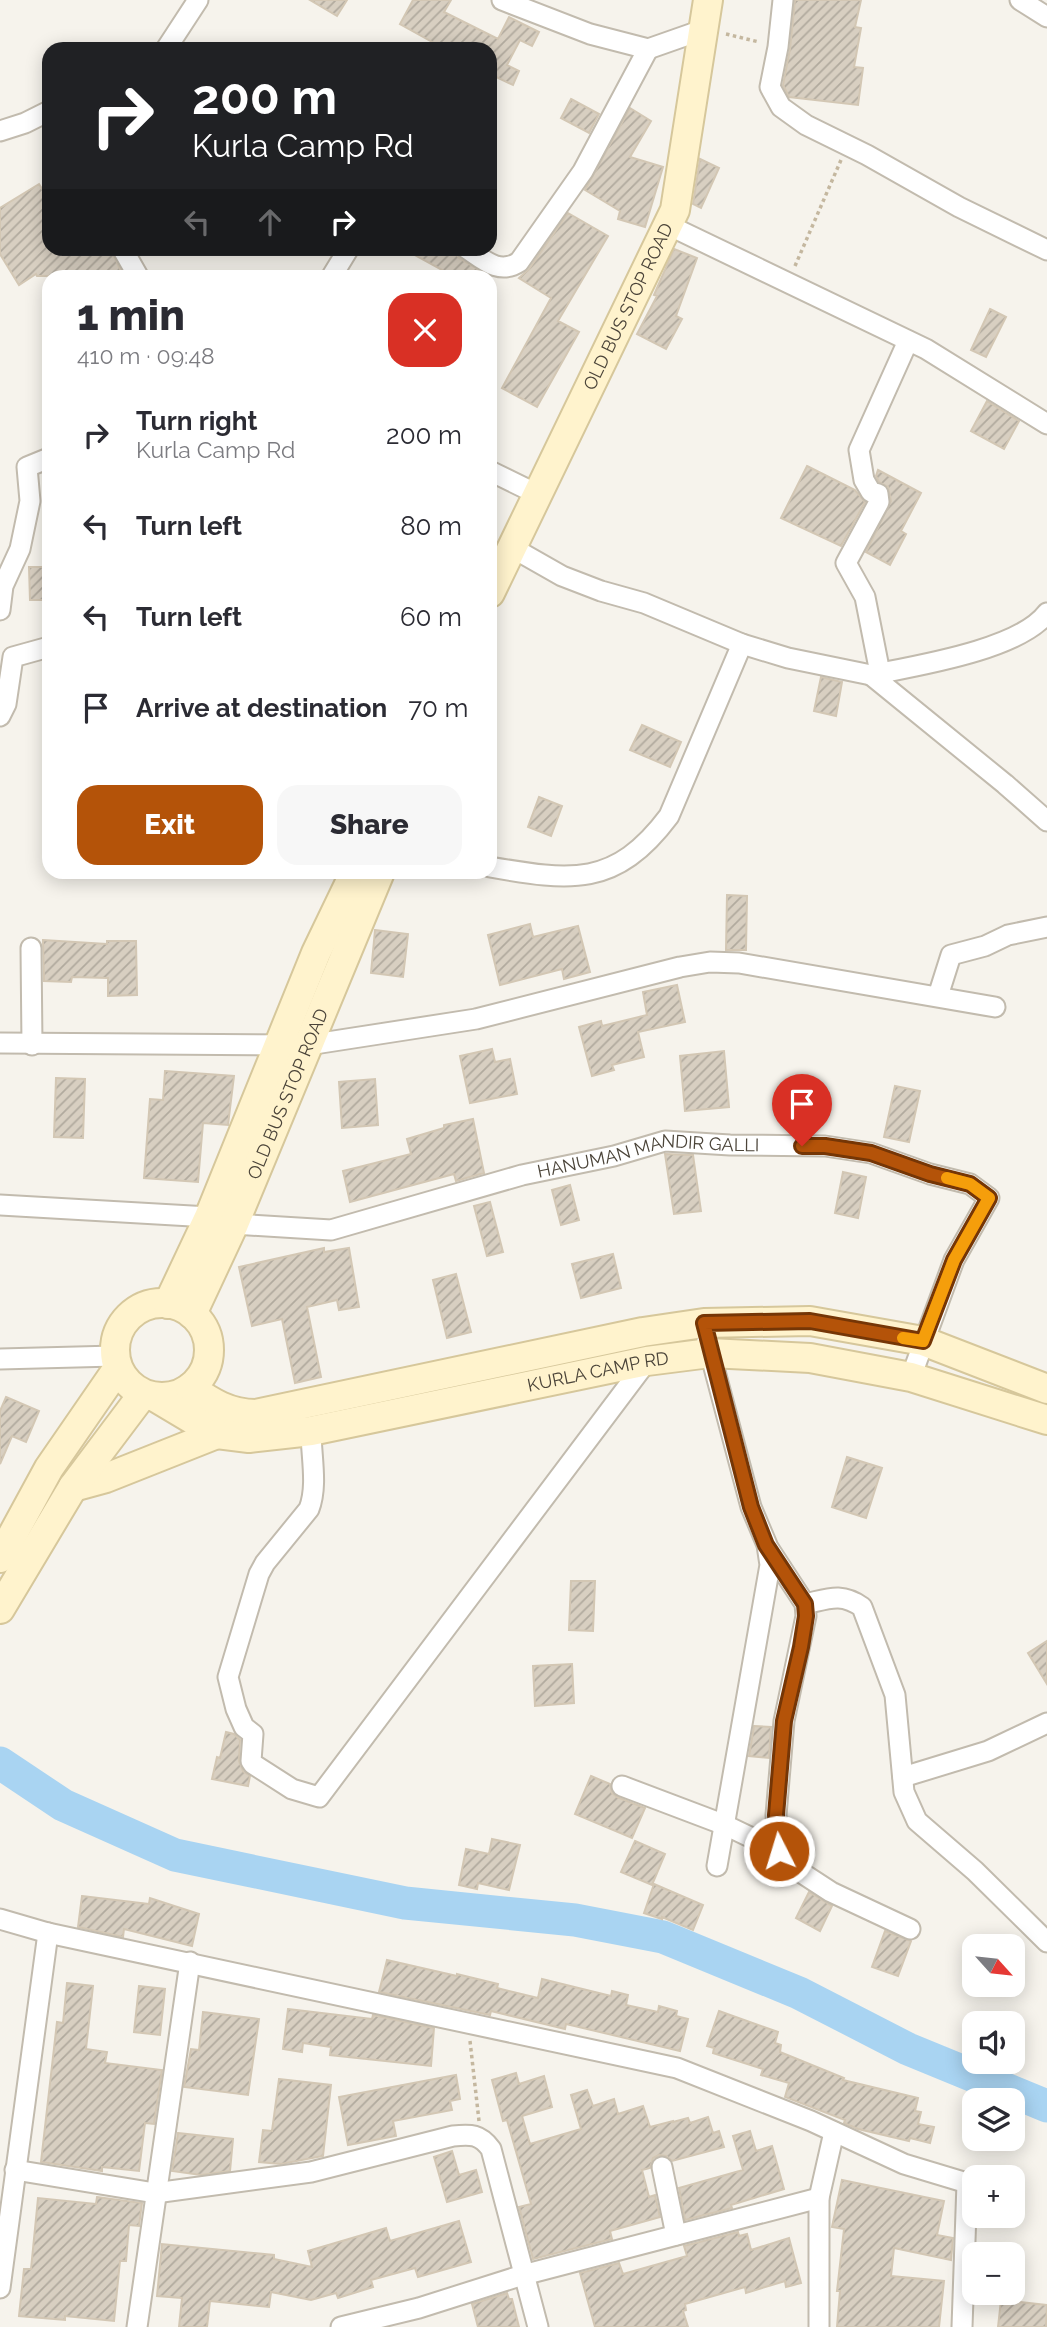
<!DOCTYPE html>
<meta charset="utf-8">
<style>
:root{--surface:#fff;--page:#f7f7f7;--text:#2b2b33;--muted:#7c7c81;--accent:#b45309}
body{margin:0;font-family:Raleway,sans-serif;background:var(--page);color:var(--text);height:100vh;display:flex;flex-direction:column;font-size:26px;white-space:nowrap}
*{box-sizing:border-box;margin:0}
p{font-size:23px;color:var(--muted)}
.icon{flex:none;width:38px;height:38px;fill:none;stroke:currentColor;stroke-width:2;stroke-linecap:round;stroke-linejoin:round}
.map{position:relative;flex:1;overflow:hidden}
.details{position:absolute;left:42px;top:270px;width:455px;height:609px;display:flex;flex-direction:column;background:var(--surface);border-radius:21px;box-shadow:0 4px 18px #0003}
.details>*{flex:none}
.guide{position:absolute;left:42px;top:42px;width:455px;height:214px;border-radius:21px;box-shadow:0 4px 18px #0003;background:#202124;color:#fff;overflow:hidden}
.needle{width:46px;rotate:117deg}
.controls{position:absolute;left:962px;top:1934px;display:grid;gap:14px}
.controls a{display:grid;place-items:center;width:63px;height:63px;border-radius:14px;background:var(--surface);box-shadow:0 4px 18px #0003;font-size:35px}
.pin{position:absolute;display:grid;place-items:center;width:60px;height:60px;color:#fff;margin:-72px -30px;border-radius:50% 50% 50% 0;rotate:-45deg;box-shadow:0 0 7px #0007}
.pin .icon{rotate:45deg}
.me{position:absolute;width:77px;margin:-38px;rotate:355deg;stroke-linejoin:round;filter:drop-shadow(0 0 5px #0008)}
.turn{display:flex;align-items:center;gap:24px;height:147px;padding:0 35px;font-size:32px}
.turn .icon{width:91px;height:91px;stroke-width:2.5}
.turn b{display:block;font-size:49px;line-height:60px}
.lanes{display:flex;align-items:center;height:66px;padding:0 35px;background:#0003;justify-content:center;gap:35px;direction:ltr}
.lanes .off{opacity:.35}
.round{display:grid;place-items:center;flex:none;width:74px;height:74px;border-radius:21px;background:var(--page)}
.overview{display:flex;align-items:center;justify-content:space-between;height:119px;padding:0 35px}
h1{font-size:42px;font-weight:800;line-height:52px}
.action{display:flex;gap:14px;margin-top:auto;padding:14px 35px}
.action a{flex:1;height:80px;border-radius:21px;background:var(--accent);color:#fff;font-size:28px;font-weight:800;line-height:80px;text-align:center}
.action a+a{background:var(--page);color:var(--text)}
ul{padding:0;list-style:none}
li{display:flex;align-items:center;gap:21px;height:91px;padding:0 35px}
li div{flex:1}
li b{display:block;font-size:26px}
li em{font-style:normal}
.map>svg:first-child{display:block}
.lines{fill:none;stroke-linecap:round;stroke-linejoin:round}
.river{stroke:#a9d4f2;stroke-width:33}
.building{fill:url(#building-hatch);stroke:#d3c7b4;stroke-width:2}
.street-casing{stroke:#c2bbae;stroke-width:23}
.secondary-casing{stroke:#d6c79b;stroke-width:32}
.path{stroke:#c4b79f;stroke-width:3.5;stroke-dasharray:3.5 3.5;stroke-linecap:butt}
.street{stroke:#fff;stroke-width:19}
.secondary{stroke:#fff3cd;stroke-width:28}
.route-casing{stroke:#753606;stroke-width:18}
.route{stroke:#b45309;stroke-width:12}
.slow{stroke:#f59e0b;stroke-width:12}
.labels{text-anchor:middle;stroke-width:5;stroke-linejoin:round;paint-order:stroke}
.street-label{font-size:18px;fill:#4b4439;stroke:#fff}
</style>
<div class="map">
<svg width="1047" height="2327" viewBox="0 0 1047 2327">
<defs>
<pattern id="building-hatch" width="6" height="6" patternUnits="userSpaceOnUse" patternTransform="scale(1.75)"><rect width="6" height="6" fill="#d8cfc1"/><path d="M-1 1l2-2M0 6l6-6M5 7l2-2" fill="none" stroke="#b1aa9e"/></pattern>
</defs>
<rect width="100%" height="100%" fill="#f6f3ec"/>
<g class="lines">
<path class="river" d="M0,1763L63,1805L175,1855L405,1903L575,1920L663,1937L799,1993L908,2049L1047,2106"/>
</g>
<path class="building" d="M310,0H347L337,16Z
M413,0H451L444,12L498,39L509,17L539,32L532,46L520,40L507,65L519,71L513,85L490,74V49H445L400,24Z
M795,0H861L855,27L861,28L854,67L863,68L858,105L789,97L783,85L790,49Z
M571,99L599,114L589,133L561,118Z
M630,108L651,121L630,157L663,167L645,227L618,219L620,211L585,190Z
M700,159L719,168L701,208L693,204Z
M39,184L49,200V248H110L122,273L114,276H37L36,274L19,285L0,254V208Z
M568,213L608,236L558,321L579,332L537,407L502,388L551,298L519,278L529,269Z
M402,248H452L459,258L489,276H453Z
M674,249L697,258L676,316L682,319L666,349L637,334L657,296L654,295Z
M990,309L1006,317L986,357L971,350Z
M987,401L1019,421L1004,449L971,431Z
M807,466L855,490L865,502L841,546L781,518Z
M878,470L921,493L901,531L906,534L890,565L866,552L891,501L888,487L879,482L876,476Z
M29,567H49V600H30Z
M821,677L842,682L836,716L814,711Z
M642,725L681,742L670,767L630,750Z
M539,797L562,806L551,836L528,827Z
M727,895L747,896L746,950H726Z
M530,924L533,937L578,926L590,972L564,979L562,969L500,985L488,935Z
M375,930L408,934L403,977L371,973Z
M43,940L107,944V941H136L137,995L108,996V978L72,977L71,982L44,981Z
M677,985L685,1022L638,1032L644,1057L612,1065L614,1070L592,1076L579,1027L601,1021L602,1026L647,1015L643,992Z
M492,1049L495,1062L510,1059L517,1094L470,1103L460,1056Z
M724,1051L729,1107L685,1111L680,1056Z
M165,1071L234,1076L228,1125L203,1123L198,1182L144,1178L150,1099L163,1100Z
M56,1078L85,1079L83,1138L54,1137Z
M375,1079L378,1125L342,1128L339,1082Z
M895,1086L920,1091L909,1142L884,1137Z
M473,1119L484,1173L456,1181L454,1174L350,1202L343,1171L411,1154L407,1139L444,1128V1125Z
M665,1154L693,1155L701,1211L674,1214Z
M843,1172L866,1177L858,1218L835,1213Z
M570,1185L579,1220L561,1225L552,1190Z
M490,1202L503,1252L487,1256L474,1206Z
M324,1248V1252L349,1248L359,1307L339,1310L337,1300L307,1307L321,1377L295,1383L282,1319L252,1326L239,1267Z
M613,1254L621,1288L581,1298L572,1264Z
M456,1274L471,1332L447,1338L433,1280Z
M6,1397L39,1411L26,1442L12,1436L0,1464V1411Z
M847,1457L882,1468L866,1518L832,1507Z
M571,1581H595L593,1631L569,1630Z
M1047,1641V1684L1028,1653Z
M572,1664L574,1703L535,1706L533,1666Z
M754,1726L771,1727L769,1758L749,1756Z
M226,1732L234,1734L240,1740L239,1761L243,1771L250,1776L248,1786L212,1779L217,1757L220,1758Z
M591,1776L610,1784L612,1793L617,1797L645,1808L632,1838L575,1814Z
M492,1839L520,1845L509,1890L478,1883L477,1889L459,1885L466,1849L489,1854Z
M635,1841L665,1854L652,1885L621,1872Z
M654,1884L703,1905L693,1930L662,1917V1919L644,1913Z
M809,1892L832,1906L820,1931L796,1918Z
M82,1896L149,1904L150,1898L199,1914L192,1946L124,1929L123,1937L78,1927Z
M885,1931L911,1941L898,1976L872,1967Z
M387,1960L457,1976V1974L498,1984L497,1988L538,1998L542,1979L611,1996L612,1991L628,1995L626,2005L658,2012L659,2006L677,2011L676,2016L688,2019L680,2051L566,2024L565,2029L491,2011L490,2015L379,1992Z
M67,1983L93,1986L86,2049L107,2052L105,2063L162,2070L154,2124L145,2123L139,2171L102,2167V2171L41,2162L57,2022L63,2023Z
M139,1986L165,1989L160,2035L134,2032Z
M288,2009L372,2019L373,2015L434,2028L431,2066L330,2055L331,2047L303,2043L302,2052L283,2049Z
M719,2011L778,2032L775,2043L781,2045L780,2052L844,2078L843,2080L918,2098L915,2111L921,2112L918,2124L934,2127L930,2143L910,2138L909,2141L858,2129L844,2123L845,2120L785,2097L789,2083L761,2075L763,2069L713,2053L714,2048L707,2046Z
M203,2012L259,2019L248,2095L184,2087L191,2049L199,2050Z
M516,2073L519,2084L544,2076L552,2107L522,2116L530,2144L581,2129L571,2095L587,2090L593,2106L614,2099L618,2114L643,2106L650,2127L673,2121V2122L688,2118L690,2123L708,2117L713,2133L719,2131L724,2147L672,2161L666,2156L659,2155L653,2158L650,2168L642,2170L649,2197L655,2195L660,2217L610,2231L612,2239L533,2259L519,2207L531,2204L507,2120L503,2121L492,2080Z
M456,2075L460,2099L450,2101L452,2110L393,2121L396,2136L348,2145L339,2097Z
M279,2079L331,2085L323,2156L281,2164L259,2162L263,2130L272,2131Z
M750,2131L756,2151L772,2146L784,2189L731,2205L732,2208L685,2220L679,2188L743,2170L733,2136Z
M178,2133L233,2139L230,2171L201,2175L172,2171Z
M452,2151L459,2175L476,2170L482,2192L447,2202L434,2157Z
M842,2180L944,2201L937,2235L953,2238L951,2260L894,2248L891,2276L944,2281L939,2327H837L840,2291H837L844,2229L832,2227Z
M97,2197L142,2203L139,2226L129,2225L126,2261H120L114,2321L65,2316V2320L19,2316L24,2269H31L38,2198L96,2204Z
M459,2221L471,2262L418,2277L415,2268L371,2280L373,2287L338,2298L336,2293L311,2300L271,2292L269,2307L210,2301L207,2327H179L182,2298L157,2296L162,2244L274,2255V2259L312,2267L308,2251L386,2228L390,2241Z
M738,2232L739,2236L747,2234L751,2250L789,2238L801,2283L786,2287L785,2281L746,2293L745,2287L685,2304L686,2310L683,2311L688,2327H595L580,2273L619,2263L623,2274L687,2256L684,2246Z
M507,2293L509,2299H512L519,2327H478L472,2304Z
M1001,2300L1047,2305L1046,2327H998Z"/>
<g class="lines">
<defs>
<g id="street">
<path d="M502,0L590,34L648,49L705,29"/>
<path d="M783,0L778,47L770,87L781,107L806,125L867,155L959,207L1047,250"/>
<path d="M1020,0L1047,17"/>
<path d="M166,49L198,0"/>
<path d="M0,131L25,123L49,111"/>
<path d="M668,225L926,349L1047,424"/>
<path d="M122,248L138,276"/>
<path d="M466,248C484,260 499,275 519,262L583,171L648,49"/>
<path d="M332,276L349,248"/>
<path d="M490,471L537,494"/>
<path d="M511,547L562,576L601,591L644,603L742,644L788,658L871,675"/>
<path d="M0,610L3,586L20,549L30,501L27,467L49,458"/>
<path d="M1047,613C1019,650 915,666 871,675L1005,784L1047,821"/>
<path d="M880,673L865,597L846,563L879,502L878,494L871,492L864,480L859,450L908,341"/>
<path d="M0,716L6,704L13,657L49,647"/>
<path d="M490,867C571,881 615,888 669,816L742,644"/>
<path d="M31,948L32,1045"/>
<path d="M938,996L951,955L985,946L1008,935L1047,927"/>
<path d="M0,1043L308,1045L476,1019L680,967L710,962L739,963L995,1007"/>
<path id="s1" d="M0,1205L209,1217L234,1224L331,1230L522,1175L614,1156L665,1141L730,1145L825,1146L871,1153L930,1174L970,1184L989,1198L954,1260L911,1377"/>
<path d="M707,1341L751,1507L767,1545L770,1565L717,1866"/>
<path d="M0,1359L115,1356"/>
<path d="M311,1431C311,1456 318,1486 309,1509L265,1563L259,1574L228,1677L236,1709L244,1727L253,1734L251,1761L253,1764L292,1789L319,1797L647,1361"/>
<path d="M769,1549L805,1604L806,1616L784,1721L776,1815L779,1851L785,1862L831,1892L910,1929"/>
<path d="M805,1604C828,1599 841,1592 862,1607L895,1695L904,1792L917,1821L975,1871L1047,1942"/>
<path d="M903,1777L988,1751L1047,1723"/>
<path d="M622,1786L725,1825L779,1851"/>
<path d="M0,1919L48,1933L677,2068L811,2121L904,2164L967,2183L962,2327"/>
<path d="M662,2167L676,2235"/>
<path d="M15,2170L155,2193L311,2172L453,2136C471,2134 480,2134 491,2149L538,2327"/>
<path d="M0,2288L48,1933"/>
<path d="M137,2327L190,1962"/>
<path d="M341,2327L419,2308L523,2275L819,2198"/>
<path d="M819,2327V2198L834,2132"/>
</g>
<g id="secondary">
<path id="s2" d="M490,593L675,210L708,0"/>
<circle cx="162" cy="1350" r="47"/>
<path d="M168,1304L209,1217L316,953L355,872"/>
<path id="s3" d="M192,1314L234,1224L380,872"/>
<path d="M190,1388C211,1402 229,1414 256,1414L643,1332L704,1323L810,1321L923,1341L1047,1389"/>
<path id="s4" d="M155,1397L217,1434L249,1438L311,1431L647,1361L710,1353L810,1358L911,1377L1047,1420"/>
<path d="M73,1487L106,1478L217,1434"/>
<path d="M0,1558L49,1468L118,1368"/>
<path d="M0,1609L73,1487L143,1394"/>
</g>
</defs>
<use href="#street" class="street-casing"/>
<use href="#secondary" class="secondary-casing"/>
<path class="path" d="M726,34L759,42
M795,266L841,160
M470,2041L479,2121"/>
<use href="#street" class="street"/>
<use href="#secondary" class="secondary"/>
</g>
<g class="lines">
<defs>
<path id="route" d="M779,1851L776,1815L784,1721L801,1647L806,1616L805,1604L766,1545L751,1507L704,1323L810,1321L923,1341L954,1260L989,1198L970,1184L930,1174L871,1153L825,1146H802"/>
</defs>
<use href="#route" class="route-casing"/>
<use href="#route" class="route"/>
<path class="slow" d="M903,1338L923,1341L954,1260L989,1198L970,1184L947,1178"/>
</g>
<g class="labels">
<g class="street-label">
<text dy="6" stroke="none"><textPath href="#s2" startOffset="318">OLD BUS STOP ROAD</textPath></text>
<text dy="6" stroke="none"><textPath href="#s3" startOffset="240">OLD BUS STOP ROAD</textPath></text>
<text dy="6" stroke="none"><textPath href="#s1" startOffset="660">HANUMAN MANDIR GALLI</textPath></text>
<text dy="6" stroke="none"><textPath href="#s4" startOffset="460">KURLA CAMP RD</textPath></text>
</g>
</g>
</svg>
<div class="controls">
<a><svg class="needle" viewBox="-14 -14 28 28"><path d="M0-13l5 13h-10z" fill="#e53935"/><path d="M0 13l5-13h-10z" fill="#7c7c81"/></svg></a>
<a><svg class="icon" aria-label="sound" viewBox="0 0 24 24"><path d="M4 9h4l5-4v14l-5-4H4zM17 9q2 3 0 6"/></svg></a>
<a><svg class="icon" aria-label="layers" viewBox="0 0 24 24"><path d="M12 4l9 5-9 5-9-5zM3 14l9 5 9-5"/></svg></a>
<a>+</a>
<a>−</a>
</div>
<div class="pin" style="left:802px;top:1146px;background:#d93025"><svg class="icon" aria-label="arrive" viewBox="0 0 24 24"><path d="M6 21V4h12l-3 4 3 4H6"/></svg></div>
<svg class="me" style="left:779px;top:1851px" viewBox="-20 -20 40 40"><circle r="17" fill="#b45309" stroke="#fff" stroke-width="3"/><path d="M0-11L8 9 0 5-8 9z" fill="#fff"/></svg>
<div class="guide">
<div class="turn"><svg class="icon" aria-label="right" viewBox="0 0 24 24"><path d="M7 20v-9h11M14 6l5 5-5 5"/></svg><div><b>200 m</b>Kurla Camp Rd</div></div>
<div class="lanes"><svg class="icon off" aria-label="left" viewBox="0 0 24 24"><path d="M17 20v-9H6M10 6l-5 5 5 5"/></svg><svg class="icon off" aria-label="ahead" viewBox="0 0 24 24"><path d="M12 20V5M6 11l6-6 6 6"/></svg><svg class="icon" aria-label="right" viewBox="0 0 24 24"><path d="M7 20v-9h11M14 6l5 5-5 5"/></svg></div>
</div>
<section class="details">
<div class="overview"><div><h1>1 min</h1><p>410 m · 09:48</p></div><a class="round" style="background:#d93025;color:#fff"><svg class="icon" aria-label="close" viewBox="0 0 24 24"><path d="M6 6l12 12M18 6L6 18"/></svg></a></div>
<ul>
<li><svg class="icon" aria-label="right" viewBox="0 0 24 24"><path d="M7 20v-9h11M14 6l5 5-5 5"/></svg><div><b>Turn right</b><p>Kurla Camp Rd</p></div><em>200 m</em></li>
<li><svg class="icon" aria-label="left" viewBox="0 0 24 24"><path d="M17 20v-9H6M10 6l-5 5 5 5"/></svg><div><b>Turn left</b></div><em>80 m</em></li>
<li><svg class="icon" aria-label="left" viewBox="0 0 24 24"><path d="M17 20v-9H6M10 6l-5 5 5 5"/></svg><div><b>Turn left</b></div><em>60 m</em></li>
<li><svg class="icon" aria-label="arrive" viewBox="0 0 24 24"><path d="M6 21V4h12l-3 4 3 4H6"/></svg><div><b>Arrive at destination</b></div><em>70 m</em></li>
</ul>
<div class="action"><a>Exit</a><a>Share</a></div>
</section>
</div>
